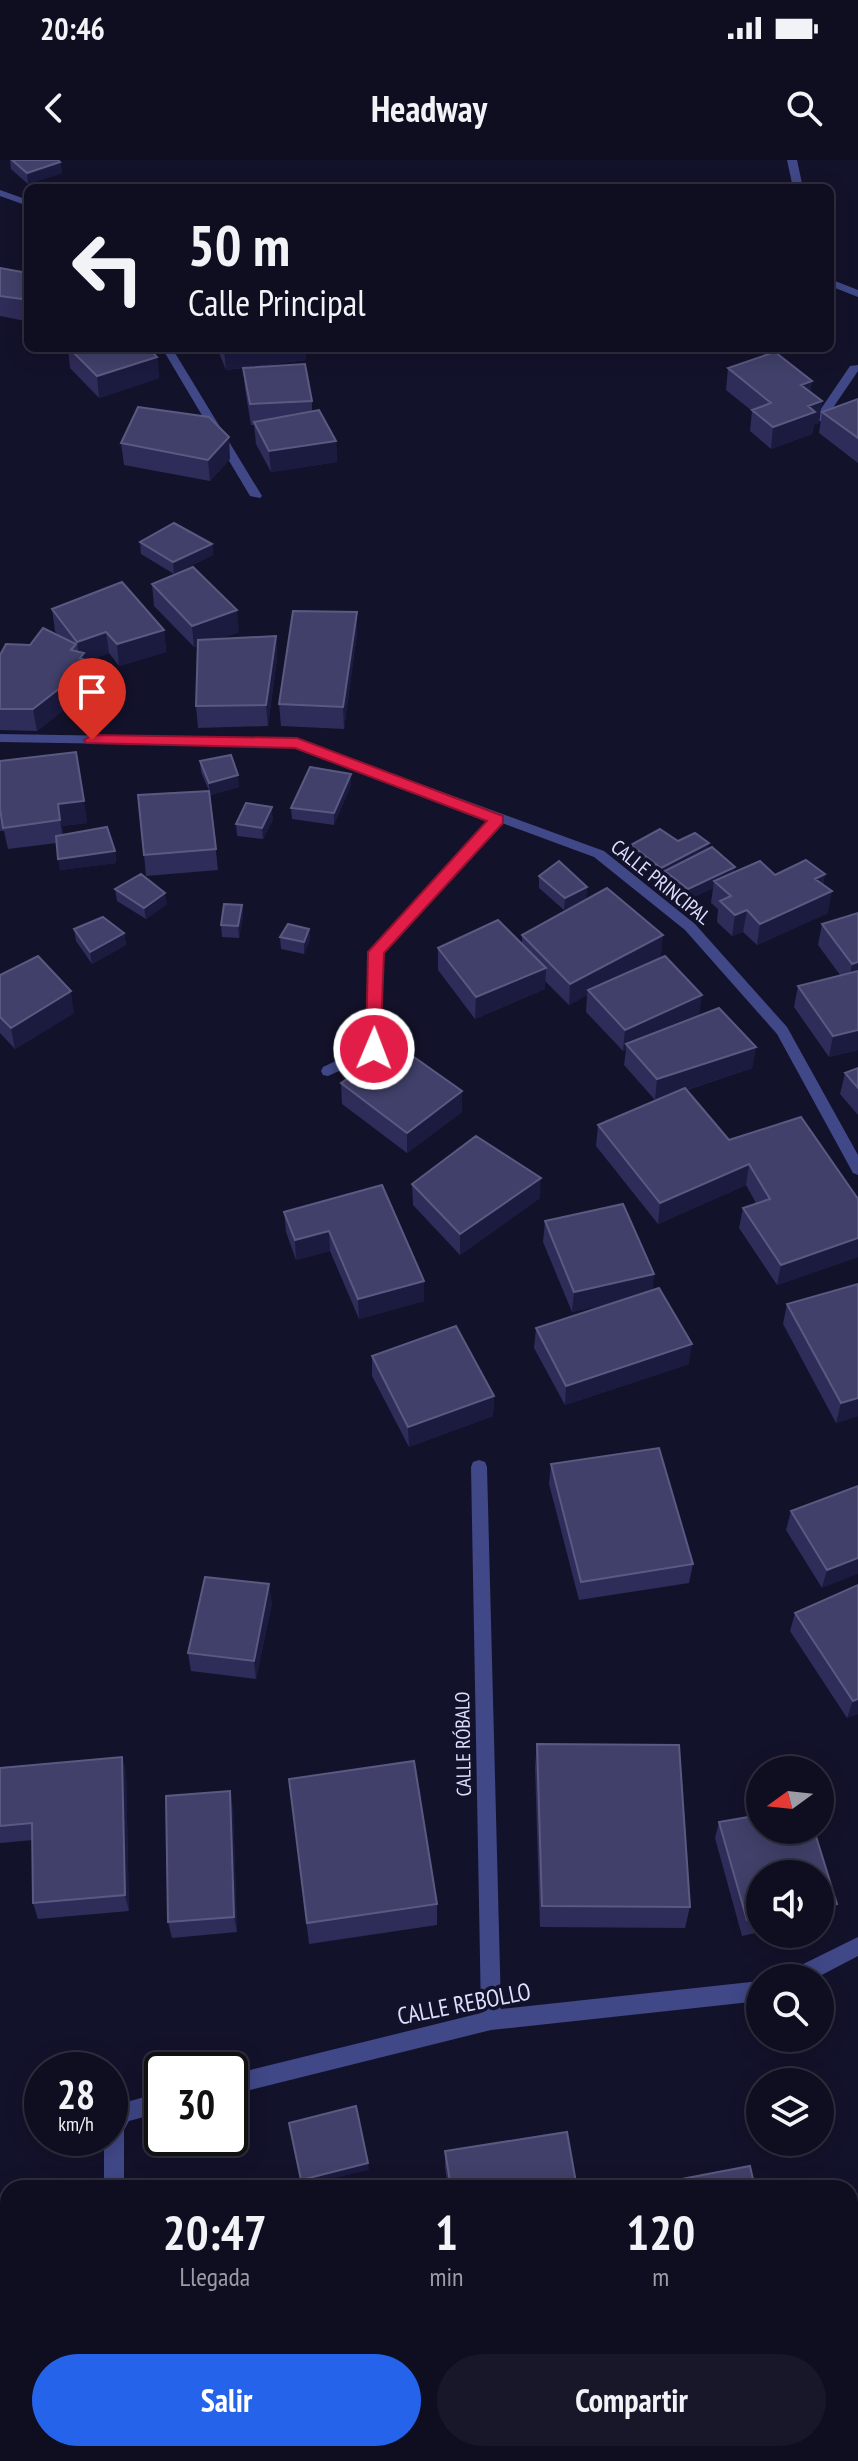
<!DOCTYPE html>
<html lang="es">
<meta charset="utf-8">
<style>
:root{--surface:#0e0e20;--page:#171729;--text:#f1f3f6;--muted:#9b9ca5;--line:#2e2e3e;--accent:#2563eb}
body{margin:0;font-family:"PT Sans Narrow",sans-serif;background:var(--page);color:var(--text);height:100vh;display:flex;flex-direction:column;font-size:30px;white-space:nowrap}
*{box-sizing:border-box;margin:0}
p{font-size:26px;color:var(--muted)}
.icon{flex:none;width:44px;height:44px;fill:none;stroke:currentColor;stroke-width:2;stroke-linecap:round;stroke-linejoin:round}
.map{position:relative;flex:1;overflow:hidden}
.sheet{position:absolute;left:0px;top:2020px;width:858px;height:282px;display:flex;flex-direction:column;background:var(--surface);border-radius:24px 24px 0 0;box-shadow:0 4px 20px #0003,0 0 0 2px var(--line)}
.sheet>*{flex:none}
.banner{position:absolute;left:24px;top:24px;width:810px;height:168px;border-radius:12px;box-shadow:0 4px 20px #0003,0 0 0 2px var(--line);background:#0e0e20;color:var(--text);overflow:hidden}
.needle{width:52px;rotate:255deg}
.tools{position:absolute;left:746px;top:1596px;display:grid;gap:16px}
.tools a{display:grid;place-items:center;width:88px;height:88px;border-radius:50%;background:var(--surface);box-shadow:0 4px 20px #0003,0 0 0 2px var(--line);font-size:40px}
.speed{position:absolute;left:24px;top:1892px;display:flex;gap:16px;font-size:40px;font-weight:700;text-align:center}
.speed>*{display:grid;place-content:center;width:104px;height:104px;border-radius:50%;background:var(--surface);box-shadow:0 4px 20px #0003,0 0 0 2px var(--line);line-height:1}
.speed small{font-size:20px;font-weight:400}
.speed .limit{border:4px solid #111;border-radius:12px;background:#fff;color:#111}
.pin{position:absolute;display:grid;place-items:center;width:68px;height:68px;color:#fff;margin:-82px -34px;border-radius:50% 50% 50% 0;rotate:-45deg;box-shadow:0 0 8px #0007}
.pin .icon{rotate:45deg}
.me{position:absolute;width:88px;margin:-44px;rotate:1deg;stroke-linejoin:round;filter:drop-shadow(0 0 6px #0008)}
.turn{display:flex;align-items:center;gap:28px;height:168px;padding:0 32px;font-size:36px}
.turn .icon{width:104px;height:104px;stroke-width:2.5}
.turn b{display:block;font-size:56px;line-height:68px}
.eta{display:flex;justify-content:space-evenly;align-items:center;height:136px;text-align:center}
.eta b{font-size:48px;font-weight:800;line-height:56px}
.primary-button{display:flex;gap:16px;margin-top:auto;padding:16px 32px}
.primary-button a{flex:1;height:92px;border-radius:48px;background:var(--accent);color:#fff;font-size:32px;font-weight:800;line-height:92px;text-align:center}
.primary-button a+a{background:var(--page);color:var(--text)}
.status{display:flex;justify-content:space-between;align-items:center;height:56px;padding:0 40px;background:var(--surface);direction:ltr}
.status svg{height:22px;fill:currentColor}
header{display:flex;justify-content:space-between;align-items:center;height:104px;padding:0 32px;background:var(--surface);font-size:36px;font-weight:800}
.map>svg:first-child{display:block}
.lines{fill:none;stroke-linecap:round;stroke-linejoin:round}
.minor{fill:#404888;fill-rule:evenodd}
.wall{fill:#2e2c58}
.shaded-wall{fill:#1b1a3f}
.building{fill:#41406a;stroke:#5a5981;stroke-width:2}
.route{fill:#e11d48;stroke:#92132f;stroke-width:2}
.labels{text-anchor:middle;stroke-width:7;stroke-linejoin:round;paint-order:stroke}
.street-label{font-size:20px;fill:#dedffe;stroke:#13122b}
.near-street-label{font-size:24px;fill:#dedffe;stroke:#13122b}
</style>
<div class="status"><b>20:46</b><svg viewBox="0 0 49 12"><path d="M0 12V9h3v3zM5 12V6h3v6zM10 12V3h3v9zM15 12V0h3v12zM26 1h20v11H26zM47 4h2v5h-2z"/></svg></div>
<header><svg class="icon" aria-label="back" viewBox="0 0 24 24"><path d="M15 5l-7 7 7 7"/></svg>Headway<svg class="icon" aria-label="search" viewBox="0 0 24 24"><circle cx="10" cy="10" r="6"/><path d="M15 15l6 6"/></svg></header>
<div class="map">
<svg width="858" height="2301" viewBox="0 0 858 2301">
<rect width="100%" height="100%" fill="#13122b"/>
<g class="lines">
<path class="minor" d="M787,0H797L803,28H793Z
M0,30L28,40V46L0,36Z
M830,119L858,130V137L830,126Z
M162,188H172L262,336L260,338L250,336Z
M858,205V211L824,261H816L814,259L850,206Z
M0,574L297,579L604,691L695,764L787,867L858,995V1015L853,1013L777,874L685,770L594,697L502,663L383,793L379,893L328,916L323,915L321,911L323,907L367,886L371,789L490,659L296,587L0,582Z
M479,1300L485,1302L487,1307L501,1849L760,1821V1841L491,1870L230,1935V1915L481,1853L471,1307L473,1302Z
M858,1777V1796L816,1818H786L789,1811Z
M162,1932V1952L129,1961L124,1970V2028H104V1978H110V1955L116,1945Z
M280,2294H304L307,2301H283Z"/>
</g>
<path class="wall" d="M10,0H58L60,2L62,13L28,24L11,9Z
M0,108L28,113V157L25,161L0,156Z
M68,188H148L157,197L159,218L99,238L70,208Z
M217,188H305L306,200L245,208L312,241V252L336,281L337,302L271,312L256,284L254,265H251L245,229L243,208L226,210Z
M728,208L812,221L810,232L822,241L819,263L814,264L812,274L771,289L750,271L752,251L726,230Z
M858,239V303L819,273L822,252Z
M121,283L230,299L210,321L124,305Z
M140,382L212,384L213,395L174,414L141,394Z
M152,424L239,472L218,479L276,476L277,498L268,566L198,568L196,546L198,486L194,487L154,446Z
M52,449L164,470L166,492L119,506L109,493L88,501L92,503L95,525L37,571L0,570V495L58,475L55,471Z
M357,452V473L344,569L281,566L279,544Z
M76,592L87,663L62,666L63,675L115,691L116,703L60,710L57,683L8,689L4,671H0V601Z
M200,601L239,627L210,635L218,710L146,716L144,695L209,631L201,612Z
M351,625L334,665L292,659L291,648Z
M273,659L263,679L237,676L236,664Z
M678,681L708,689L735,707L734,712L775,715L825,714L823,725L828,753L757,785L743,772L732,776L717,762L718,749L711,743L713,728L687,740L664,723L665,716L659,719L630,697L631,685Z
M539,716L587,727L586,738L564,750L539,728Z
M115,729L167,744L146,759L117,741Z
M242,745L243,756L239,778L222,777L221,765Z
M858,753V890L829,897L794,847L798,826L840,815L818,785L822,764Z
M74,769L124,773L126,785L92,804L76,781Z
M309,769L310,780L304,794L281,789L280,777Z
M522,775L661,796L640,807L699,856L756,887L752,908L687,930L729,980L858,1039V1097L777,1125L739,1068L743,1048L756,1043L746,1025L658,1064L596,986L598,965L655,940L624,905L626,890L623,891L586,852L587,835L569,845L545,821V829L475,859L438,810V788L522,784Z
M0,815L74,853L15,889L0,873Z
M858,908V955L840,934L845,913Z
M341,923L462,931V952L407,993L342,944Z
M412,1024L540,1038L460,1095L413,1045Z
M382,1025L424,1121V1141L359,1159L330,1091L296,1100L286,1072L284,1052Z
M545,1061L654,1114L652,1130L689,1204L565,1245L534,1188L536,1168L616,1142L572,1152L543,1082Z
M787,1144L858,1256L836,1263L783,1164Z
M372,1196L494,1236L493,1256L409,1287L372,1216Z
M551,1304L693,1404L689,1423L579,1440L549,1324Z
M858,1326L822,1428L786,1370L791,1351Z
M858,1425V1554L847,1558L790,1471L795,1453Z
M272,1443L256,1519L191,1511L188,1493Z
M537,1584L690,1747L685,1768L540,1767L535,1607Z
M122,1597L126,1613L129,1751L38,1759L33,1743V1680L0,1683V1608Z
M289,1619L437,1744V1765L309,1784Z
M233,1647L237,1772L172,1778L168,1762Z
M760,1655V1670H814L837,1744L831,1759L820,1761V1714H760V1772L742,1776L715,1678L719,1662Z
M445,1991L577,2028H448L445,2008Z
M353,2294H514L519,2301H358Z"/>
<path class="shaded-wall" d="M60,2L62,13L28,24L27,13Z
M28,132V157L25,161L22,139Z
M232,188H305L306,200L226,210L224,189Z
M157,197L159,218L99,238L97,216Z
M812,221L808,243L801,225Z
M822,241L819,263L814,264L812,274L771,289L773,267L808,246Z
M229,277L230,299L210,321L208,300Z
M336,281L337,302L271,312L269,291Z
M212,384L213,395L174,414L173,402Z
M237,450L239,472L194,487L192,466Z
M357,452V473L344,569L343,547Z
M164,470L166,492L119,506L117,484Z
M106,472L109,493L86,502L92,503L95,525L37,571L33,549L80,504L77,482Z
M276,476L277,498L268,566L266,545Z
M351,614V625L334,665V653Z
M238,615L239,627L210,635L209,623Z
M84,641L87,663L62,666L63,682L58,644Z
M272,647L273,659L263,679L262,668Z
M709,683L707,694L665,711V716L659,719L661,708Z
M115,691L116,703L60,710L58,699Z
M735,707L733,719L714,721L713,728L687,740L688,729Z
M825,714L821,736L815,719Z
M587,727L586,738L564,750L565,738Z
M832,731L828,753L757,785L760,764Z
M165,733L167,744L146,759L144,748Z
M242,745L243,756L239,778L238,766Z
M747,750L743,772L732,776L735,755Z
M309,769L310,780L304,794V782Z
M124,773L126,785L92,804L90,792Z
M663,775L661,796L591,833L588,830L587,835L569,845L570,824Z
M858,802V822L848,826L852,804Z
M546,808L545,829L475,859L476,837Z
M71,831L74,853L15,889L11,868Z
M702,835L699,856L626,884V890L623,891L625,870Z
M858,870V890L829,897L833,876Z
M756,887L752,908L655,940L657,919Z
M462,931V952L407,993V973Z
M749,1004L746,1025L658,1064L660,1043Z
M541,1018L540,1038L460,1095V1074Z
M329,1071L330,1091L296,1100L295,1080Z
M858,1078V1097L777,1125L781,1105Z
M654,1114L651,1134L572,1152L574,1132Z
M424,1121V1141L359,1159L358,1139Z
M692,1184L689,1204L565,1245L566,1226Z
M494,1236L493,1256L409,1287L408,1267Z
M858,1238V1256L836,1263L841,1243Z
M858,1398V1414L822,1428L827,1410Z
M269,1424L272,1443L256,1519L254,1501Z
M858,1539V1554L847,1558L853,1541Z
M122,1597L126,1613L129,1751L125,1735Z
M230,1631L233,1647L237,1772L234,1757Z
M368,2003L369,2010L302,2026L301,2020Z"/>
<path class="building" d="M12,0H58L60,2L27,13Z
M0,108L28,113V132L22,139L0,136Z
M69,188H148L157,197L97,216Z
M775,192L812,221L801,225L822,241L808,246L815,252L773,267L752,250L771,243L728,208Z
M305,204L312,241L250,244L243,208Z
M858,239V278L822,252Z
M138,247L209,257L229,277L208,300L121,283Z
M319,250L336,281L269,291L254,262Z
M174,363L212,384L173,402L140,382Z
M193,407L237,450L192,466L152,424Z
M122,422L164,470L117,484L106,472L77,482L52,449Z
M293,451L357,452L343,547L279,544Z
M43,468L76,484L71,490L84,493L80,498L92,503L33,549H0V495L6,484L30,485Z
M276,476L266,545L196,546L198,480Z
M76,592L84,641L58,644L60,660L3,668L0,649V601Z
M231,595L238,615L209,623L200,601Z
M310,607L351,614L334,653L291,648Z
M209,631L216,689L144,695L138,635Z
M246,643L272,647L262,668L236,664Z
M107,667L115,691L58,699L56,676Z
M660,669L678,681L695,673L709,683L661,708L631,685Z
M712,687L735,707L688,729L665,711Z
M806,700L825,714L815,719L832,731L760,764L747,750L735,755L720,741L731,736L714,721L760,701L775,715Z
M559,701L587,727L565,738L539,716Z
M141,714L165,733L144,748L115,729Z
M607,728L663,775L570,824L522,775Z
M224,744L242,745L238,766L221,765Z
M858,753V802L852,804L822,764Z
M103,757L124,773L90,792L74,769Z
M498,760L546,808L476,837L438,788Z
M288,764L309,769L304,782L280,777Z
M38,796L71,831L11,868L0,857V815Z
M665,796L702,835L625,870L588,830Z
M858,811V870L833,876L798,826Z
M719,848L756,887L657,919L626,884Z
M397,885L462,931L407,973L341,923Z
M858,908V928L845,913Z
M685,928L729,980L801,957L858,1039V1078L781,1105L743,1048L770,1039L749,1004L660,1043L598,965Z
M476,976L541,1018L460,1074L412,1024Z
M382,1025L424,1121L358,1139L329,1071L295,1080L284,1052Z
M623,1044L654,1114L574,1132L545,1061Z
M858,1124V1238L841,1243L787,1144Z
M659,1128L692,1184L566,1226L536,1168Z
M456,1166L494,1236L408,1267L372,1196Z
M659,1288L693,1404L581,1422L551,1304Z
M858,1326V1398L827,1410L791,1351Z
M205,1417L269,1424L254,1501L188,1493Z
M858,1425V1539L853,1541L795,1453Z
M537,1584L679,1585L690,1747L542,1746Z
M122,1597L125,1735L33,1743L32,1663L0,1666V1608Z
M414,1601L437,1744L307,1763L289,1619Z
M230,1631L234,1757L168,1762L166,1636Z
M760,1655V1670H814L837,1744L820,1747V1714H760V1758L747,1760L719,1662Z
M356,1946L368,2003L301,2020L289,1963Z
M567,1972L577,2028H451L445,1991Z
M750,2006L755,2028H651L650,2025Z
M359,2294H514L519,2301H363Z"/>
<path class="route" d="M92,575L297,578L503,656V663L384,793L380,893H368L366,889L368,792L487,661L295,588L86,583L84,580Z"/>
<g class="labels">
<g class="street-label">
<text transform="translate(661 722) rotate(39)" y="7">CALLE PRINCIPAL</text>
<text transform="translate(463 1584) rotate(-91)" y="7">CALLE RÓBALO</text>
</g>
<g class="near-street-label">
<text transform="translate(464 1844) rotate(-11)" y="8">CALLE REBOLLO</text>
</g>
</g>
</svg>
<div class="tools">
<a><svg class="needle" viewBox="-14 -14 28 28"><path d="M0-13l5 13h-10z" fill="#e53935"/><path d="M0 13l5-13h-10z" fill="#9b9ca5"/></svg></a>
<a><svg class="icon" aria-label="sound" viewBox="0 0 24 24"><path d="M4 9h4l5-4v14l-5-4H4zM17 9q2 3 0 6"/></svg></a>
<a><svg class="icon" aria-label="search" viewBox="0 0 24 24"><circle cx="10" cy="10" r="6"/><path d="M15 15l6 6"/></svg></a>
<a><svg class="icon" aria-label="layers" viewBox="0 0 24 24"><path d="M12 4l9 5-9 5-9-5zM3 14l9 5 9-5"/></svg></a>
</div>
<div class="speed"><div>28<small>km/h</small></div><div class="limit">30</div></div>
<div class="pin" style="left:92px;top:580px;background:#d93025"><svg class="icon" aria-label="arrive" viewBox="0 0 24 24"><path d="M6 21V4h12l-3 4 3 4H6"/></svg></div>
<svg class="me" style="left:374px;top:889px" viewBox="-20 -20 40 40"><circle r="17" fill="#e11d48" stroke="#fff" stroke-width="3"/><path d="M0-11L8 9 0 5-8 9z" fill="#fff"/></svg>
<div class="banner">
<div class="turn"><svg class="icon" aria-label="left" viewBox="0 0 24 24"><path d="M17 20v-9H6M10 6l-5 5 5 5"/></svg><div><b>50 m</b>Calle Principal</div></div>
</div>
<section class="sheet">
<div class="eta">
<div><b>20:47</b><p>Llegada</p></div>
<div><b>1</b><p>min</p></div>
<div><b>120</b><p>m</p></div>
</div>
<div class="primary-button"><a>Salir</a><a>Compartir</a></div>
</section>
</div>
